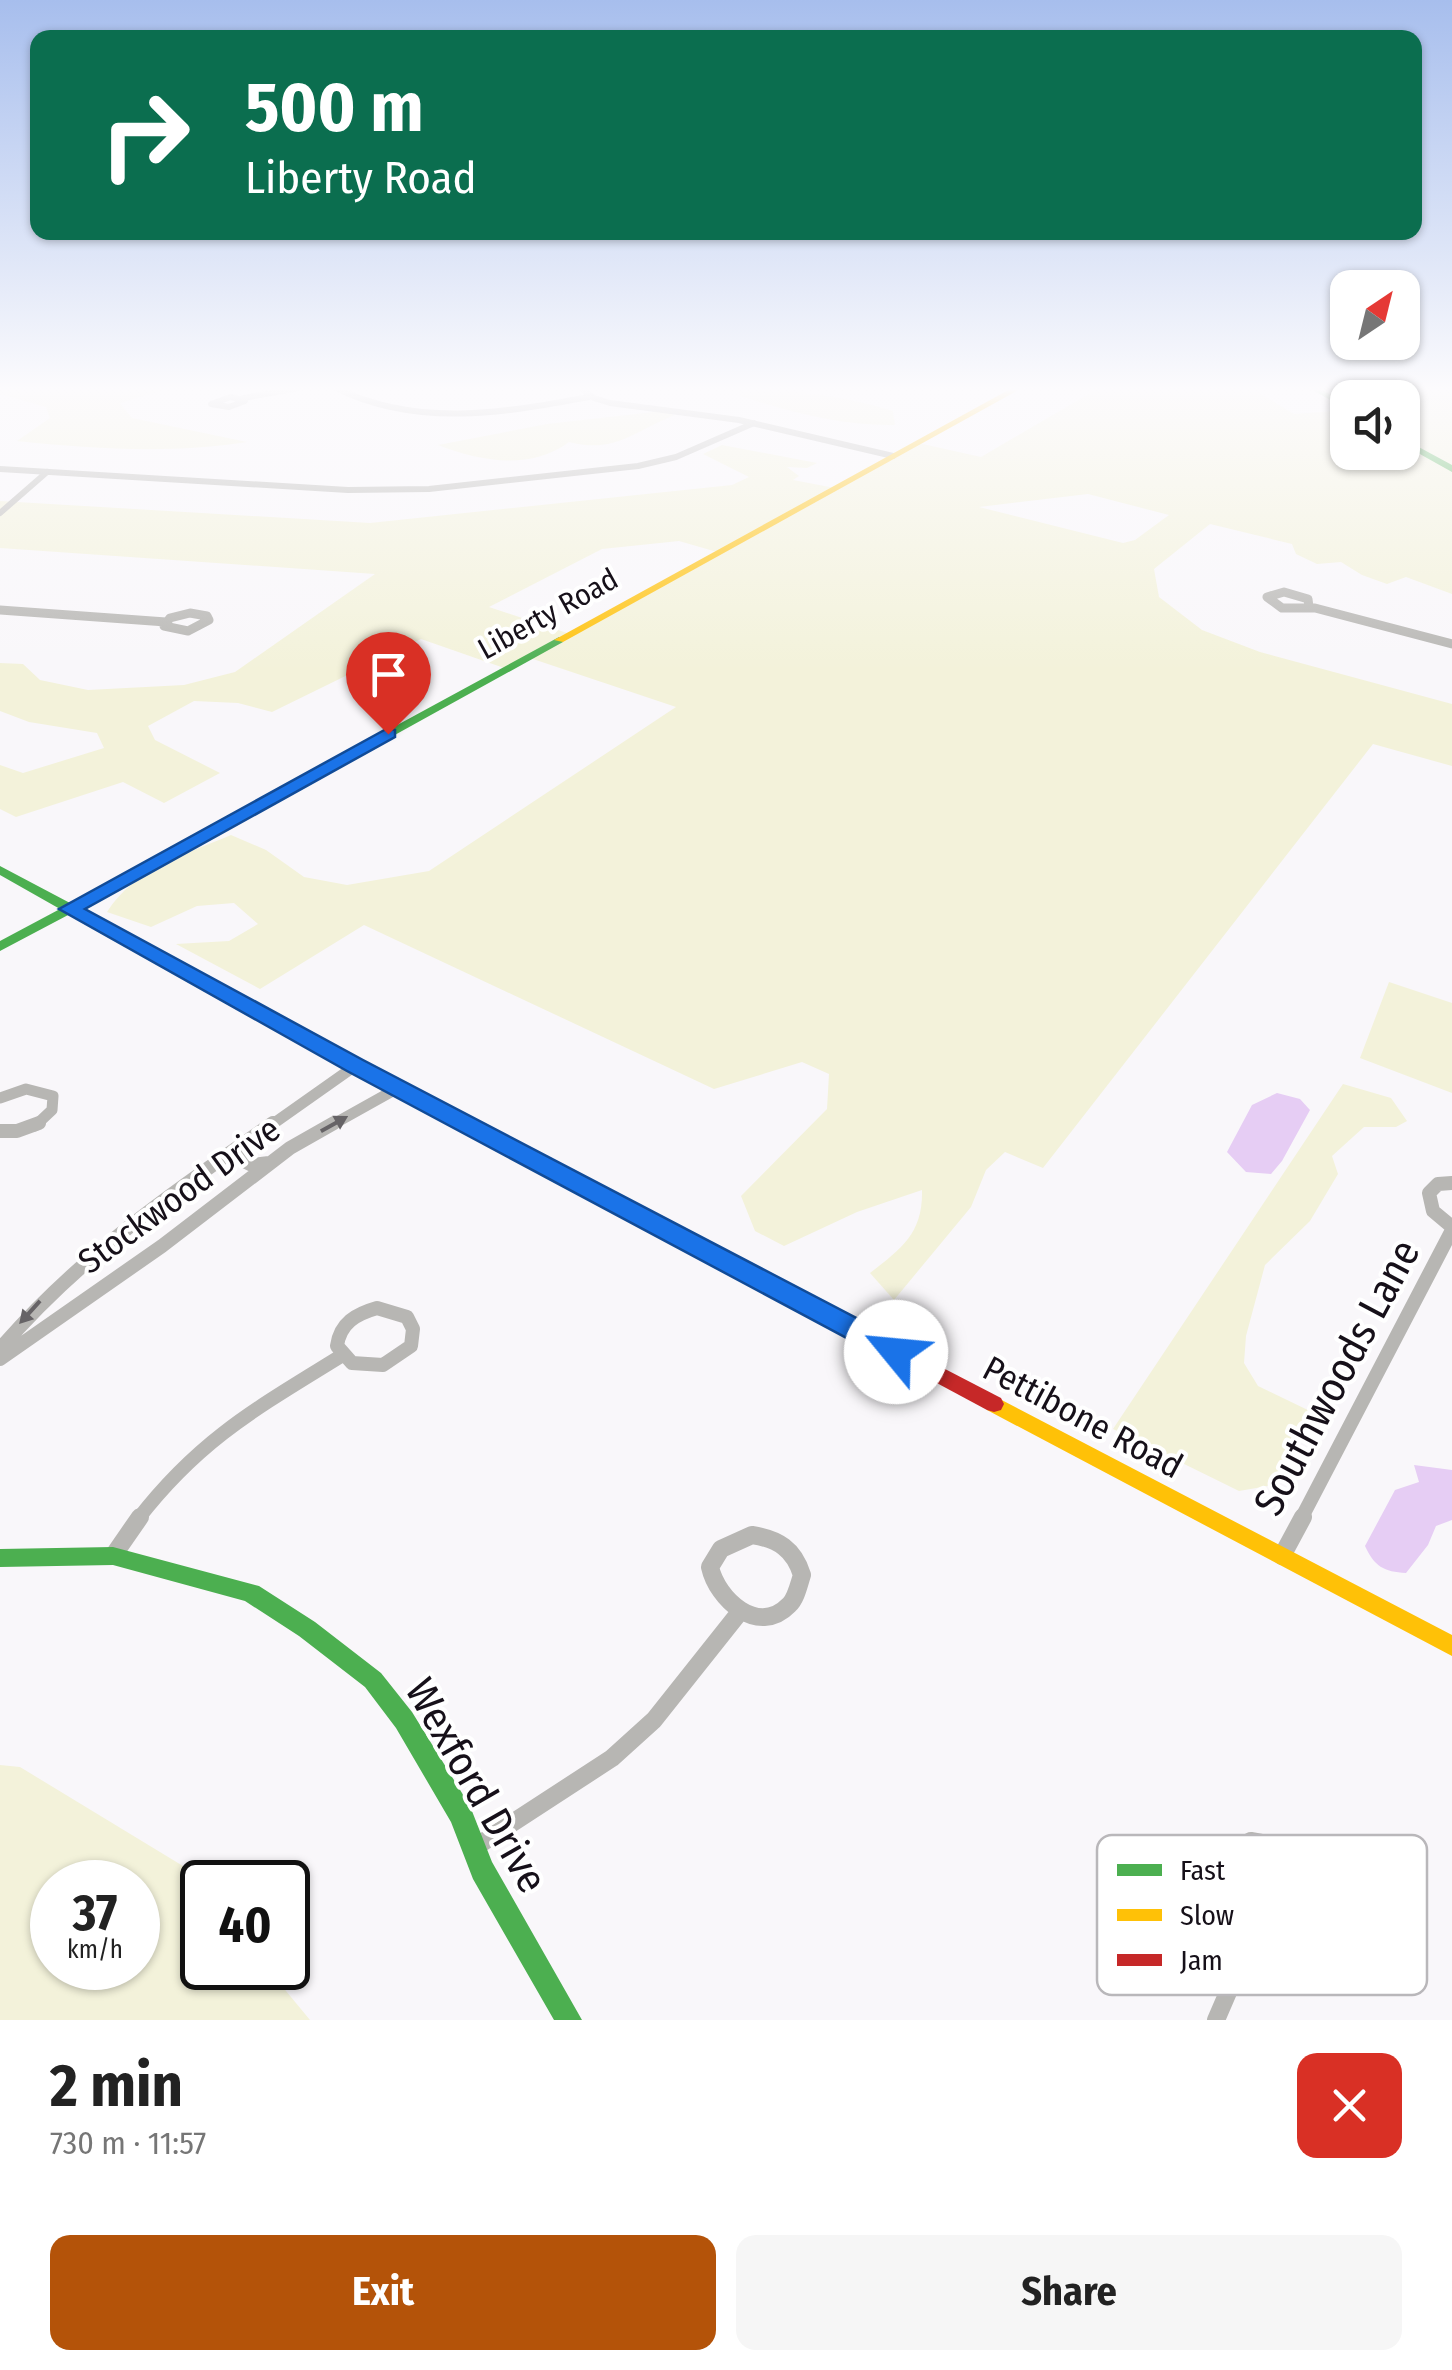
<!DOCTYPE html>
<meta charset="utf-8">
<style>
:root{--surface:#fff;--page:#f6f6f6;--text:#222;--muted:#767676;--accent:#b45309}
body{margin:0;font-family:"Fira Sans Condensed",sans-serif;background:var(--page);color:var(--text);height:100vh;display:flex;flex-direction:column;font-size:38px;white-space:nowrap}
*{box-sizing:border-box;margin:0}
p{font-size:32px;color:var(--muted)}
.icon{flex:none;width:55px;height:55px;fill:none;stroke:currentColor;stroke-width:2;stroke-linecap:round;stroke-linejoin:round}
.map{position:relative;height:2020px;overflow:hidden}
.panel{display:flex;flex-direction:column;background:var(--surface);flex:1}
.panel>*{flex:none}
.hud{position:absolute;left:30px;top:30px;width:1392px;height:210px;border-radius:20px;box-shadow:0 2px 8px #0004;background:#0b6e4f;color:#fff;overflow:hidden}
.needle{width:65px;rotate:35deg}
.tools{position:absolute;left:1330px;top:270px;display:grid;gap:20px}
.tools a{display:grid;place-items:center;width:90px;height:90px;border-radius:20px;background:var(--surface);box-shadow:0 2px 8px #0004;font-size:50px}
.speed{position:absolute;left:30px;top:1860px;display:flex;gap:20px;font-size:50px;font-weight:700;text-align:center}
.speed>*{display:grid;place-content:center;width:130px;height:130px;border-radius:50%;background:var(--surface);box-shadow:0 2px 8px #0004;line-height:1}
.speed small{font-size:25px;font-weight:400}
.speed .limit{border:5px solid #111;border-radius:15px;background:#fff;color:#111}
.pin{position:absolute;display:grid;place-items:center;width:85px;height:85px;color:#fff;margin:-102px -42px;border-radius:50% 50% 50% 0;rotate:-45deg;box-shadow:0 0 10px #0007}
.pin .icon{rotate:45deg}
.me{position:absolute;width:110px;margin:-55px;rotate:298deg;stroke-linejoin:round;filter:drop-shadow(0 0 8px #0008)}
.turn{display:flex;align-items:center;gap:35px;height:210px;padding:0 50px;font-size:45px}
.turn .icon{width:130px;height:130px;stroke-width:2.5}
.turn b{display:block;font-size:70px;line-height:85px}
.round{display:grid;place-items:center;flex:none;width:105px;height:105px;border-radius:20px;background:var(--page)}
.overview{display:flex;align-items:center;justify-content:space-between;height:170px;padding:0 50px}
h1{font-size:60px;font-weight:700;line-height:75px}
.action{display:flex;gap:20px;margin-top:auto;padding:20px 50px}
.action a{flex:1;height:115px;border-radius:20px;background:var(--accent);color:#fff;font-size:40px;font-weight:700;line-height:115px;text-align:center}
.action a+a{background:var(--page);color:var(--text)}
.map>svg:first-child{display:block}
.green{fill:#f3f2da;fill-rule:evenodd}
.water{fill:#e6cdf4}
.lines{fill:none;stroke-linecap:round;stroke-linejoin:round}
.street-far4{stroke:#b7b6b3;stroke-width:6}
.street-far3{stroke:#b7b6b3;stroke-width:9}
.street-far2{stroke:#b7b6b3;stroke-width:11}
.street-far1{stroke:#b7b6b3;stroke-width:14}
.street{stroke:#b7b6b3;stroke-width:18}
.fast{fill:#4caf50;fill-rule:evenodd}
.slow{fill:#ffc107;fill-rule:evenodd}
.jam{fill:#c62828;fill-rule:evenodd}
.oneway{fill:#666366}
.route{fill:#1a73e8;stroke:#114b97;stroke-width:2.5}
.labels{text-anchor:middle;stroke-width:8;stroke-linejoin:round;paint-order:stroke}
.far-street-label{font-size:30px;fill:#161019;stroke:#fff}
.street-label{font-size:35px;fill:#161019;stroke:#fff}
.near-street-label{font-size:42px;fill:#161019;stroke:#fff}
.key{fill:#fff;stroke:#b9b7ba;stroke-width:2.5}
.key-label{font-size:28px;fill:#161019}
</style>
<div class="map">
<svg width="1452" height="2020" viewBox="0 0 1452 2020">
<rect width="100%" height="100%" fill="#f9f7fa"/>
<path class="green" d="M0,388H170L120,403L132,418L247,442C171,454 94,449 17,441L50,418L46,407L0,394Z
M705,388C769,388 831,392 893,411L895,425C841,426 791,412 740,396V391Z
M1099,388H1251L1294,414L1347,410L1348,452H1402V398L1380,397L1452,388V594L1406,577L1387,584L1362,575L1341,562L1317,564L1296,554L1292,544L1210,524L1154,569L1159,597L1202,630L1260,652L1452,704V766L1373,744L1043,1168L1005,1152L986,1170L971,1207L894,1300L870,1273C902,1248 923,1233 922,1190L857,1212L784,1246L755,1231L741,1196L827,1109L829,1074L802,1062L714,1089L364,925L260,989L176,944L229,941L258,924L234,903L197,906L151,927L107,912C135,868 184,855 231,835L266,850L304,877L347,885L429,871L676,707L527,657L507,669L421,639L272,712L238,703L194,701L148,726L155,740L220,773L164,803L123,782L16,817L0,809V765L23,773L104,748L97,733L29,722L0,711V663L23,664L40,680L88,690L184,685L235,672L375,574L0,548V501L370,523L732,485L749,477L703,454L722,445L817,463L807,468L787,467L799,476L793,480L835,488L918,443L981,457ZM1088,494L1169,515L1135,540L1123,543L979,507ZM679,541L717,552L570,634L489,607L602,549Z
M662,411L675,415C634,431 615,454 569,442C530,471 479,461 438,445L547,424Z
M1389,982L1452,1003V1093L1360,1058Z
M1343,1084L1391,1098L1407,1121L1396,1127H1364L1332,1156L1338,1174L1310,1221L1265,1265L1246,1336L1244,1363L1258,1386L1314,1413L1274,1485L1239,1491L1113,1429Z
M0,1765L20,1767L183,1866L202,1889V1968H267L310,2020H0ZM52,1882H138V1968H52Z"/>
<path class="water" d="M1277,1093L1300,1099L1310,1110L1282,1161L1271,1174L1246,1172L1227,1152L1252,1105Z
M1414,1465L1452,1470V1520L1436,1526L1428,1545L1406,1573C1384,1572 1374,1566 1365,1546L1395,1490L1419,1482Z"/>
<g class="lines">
<path class="street-far4" d="M336,388C417,428 503,413 589,397
M581,388L594,398L610,403L739,420L893,456
M231,397L245,401L229,407L211,404Z
M243,398L299,388
M0,469L348,490L429,489L638,466L676,457L754,423
M0,513L47,472"/>
<path class="street-far3" d="M1309,607L1308,599L1284,592L1267,597L1282,608H1315L1452,644
M0,610L166,622
M190,613L207,616L209,620L188,631L164,626L170,618Z"/>
<path class="street-far2" d="M0,1098L26,1089L53,1096L52,1110L35,1126
M270,1126L355,1066
M330,1126L398,1088"/>
<path class="street-far1" d="M0,1131H17L39,1123
M244,1144L240,1159L252,1165L269,1163
M1452,1183L1438,1184L1429,1193L1433,1211L1452,1227
M377,1308L407,1317L413,1329L411,1346L383,1365L352,1363L337,1346C340,1323 356,1314 377,1308Z
M0,1349C79,1257 174,1191 273,1123
M0,1359L162,1246L290,1148L334,1123
M138,1519C200,1439 257,1408 341,1356
M1301,1519L1452,1230"/>
<path class="street" d="M752,1535C778,1539 794,1549 802,1575C799,1584 796,1599 789,1605C758,1637 717,1599 710,1567L721,1549Z
M113,1556L140,1517
M1282,1556L1303,1517
M1251,1841C1289,1846 1356,1887 1321,1934C1282,1986 1191,1906 1226,1858C1231,1851 1243,1846 1251,1841Z
M474,1848L612,1758L654,1720L739,1613
M1216,2020L1251,1939"/>
<path class="fast" d="M1309,388H1318L1348,404V410Z
M1402,438L1452,465V472L1402,444Z
M559,637L563,638V642L80,909L361,1062L785,1285L788,1290L785,1295L779,1297L773,1295L349,1070L70,914L0,951V941L60,909L0,875V866L70,903Z
M113,1547L259,1586L315,1622L381,1673L412,1712L470,1806L492,1862L582,2020H554L473,1879L451,1822L396,1728L365,1687L299,1636L245,1601L113,1565L0,1567V1549Z"/>
<path class="slow" d="M1012,388H1022L563,642L554,640Z
M994,1396L1452,1635V1656L987,1410L984,1404L987,1398Z"/>
<path class="jam" d="M779,1283L1001,1398L1004,1404L1001,1410L994,1412L987,1410L773,1295L770,1290L773,1285Z"/>
</g>
<defs><path id="oneway-solid" d="M-6-.8H1V-3.2L6.5 0L1 3.2V.8H-6Z" transform="scale(2.5)"/></defs>
<g class="oneway">
<use href="#oneway-solid" transform="translate(334 1124) rotate(-29)"/>
<use href="#oneway-solid" transform="translate(30 1312) rotate(132)"/>
</g>
<linearGradient id="sky" x2="0" y2="1"><stop stop-color="#a7beed"/><stop offset="0.58" stop-color="#fcfbfd"/><stop offset="1" stop-color="#fcfbfd" stop-opacity="0"/></linearGradient>
<rect width="1452" height="671" fill="url(#sky)"/>
<path class="route" d="M388,728L395,730V737L85,909L363,1060L906,1344L910,1352L906,1359L896,1363L886,1359L347,1071L59,909Z"/>
<g class="labels">
<g class="far-street-label">
<text transform="translate(548 614) rotate(-29)" y="10">Liberty Road</text>
</g>
<g class="street-label">
<text transform="translate(179 1195) rotate(-36)" y="12">Stockwood Drive</text>
<text transform="translate(1083 1417) rotate(28)" y="12">Pettibone Road</text>
</g>
<g class="near-street-label">
<text transform="translate(1336 1377) rotate(-62)" y="15">Southwoods Lane</text>
<text transform="translate(477 1785) rotate(60)" y="15">Wexford Drive</text>
</g>
</g>
<rect x="1097" y="1835" width="330" height="160" rx="15" class="key"/>
<rect x="1117" y="1864" width="45" height="12" fill="#4caf50"/>
<rect x="1117" y="1909" width="45" height="12" fill="#ffc107"/>
<rect x="1117" y="1954" width="45" height="12" fill="#c62828"/>
<g class="key-label">
<text x="1180" y="1880">Fast</text>
<text x="1180" y="1925">Slow</text>
<text x="1180" y="1970">Jam</text>
</g>
</svg>
<div class="tools">
<a><svg class="needle" viewBox="-14 -14 28 28"><path d="M0-13l5 13h-10z" fill="#e53935"/><path d="M0 13l5-13h-10z" fill="#767676"/></svg></a>
<a><svg class="icon" aria-label="sound" viewBox="0 0 24 24"><path d="M4 9h4l5-4v14l-5-4H4zM17 9q2 3 0 6"/></svg></a>
</div>
<div class="speed"><div>37<small>km/h</small></div><div class="limit">40</div></div>
<div class="pin" style="left:388px;top:734px;background:#d93025"><svg class="icon" aria-label="arrive" viewBox="0 0 24 24"><path d="M6 21V4h12l-3 4 3 4H6"/></svg></div>
<svg class="me" style="left:896px;top:1352px" viewBox="-20 -20 40 40"><circle r="19" fill="#fff"/><path d="M0-13L10 11 0 6-10 11z" fill="#1a73e8"/></svg>
<div class="hud">
<div class="turn"><svg class="icon" aria-label="right" viewBox="0 0 24 24"><path d="M7 20v-9h11M14 6l5 5-5 5"/></svg><div><b>500 m</b>Liberty Road</div></div>
</div>
</div>
<section class="panel">
<div class="overview"><div><h1>2 min</h1><p>730 m · 11:57</p></div><a class="round" style="background:#d93025;color:#fff"><svg class="icon" aria-label="close" viewBox="0 0 24 24"><path d="M6 6l12 12M18 6L6 18"/></svg></a></div>
<div class="action"><a>Exit</a><a>Share</a></div>
</section>
